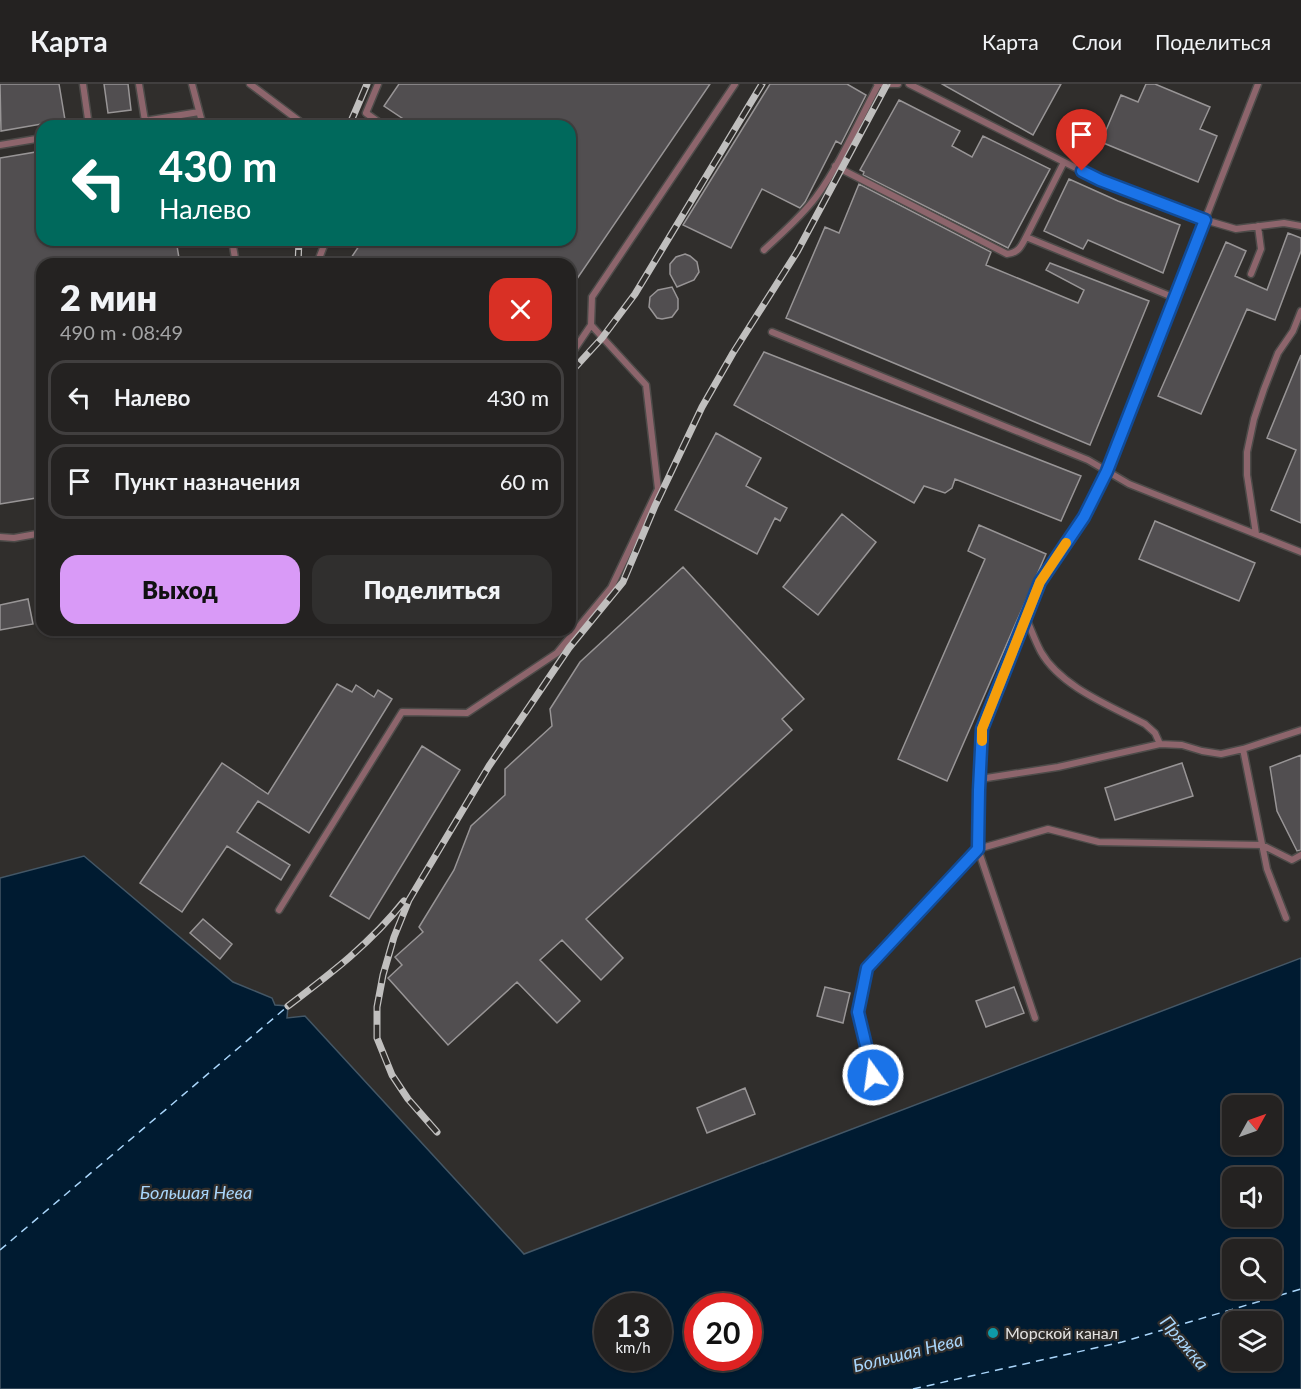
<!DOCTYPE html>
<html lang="ru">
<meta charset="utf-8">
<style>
:root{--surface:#242221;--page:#302f2e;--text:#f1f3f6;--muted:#a3a4a5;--line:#413f3f;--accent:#d99af7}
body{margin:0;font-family:Lato,sans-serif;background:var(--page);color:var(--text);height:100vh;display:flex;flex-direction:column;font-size:22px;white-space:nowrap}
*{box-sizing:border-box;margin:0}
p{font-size:20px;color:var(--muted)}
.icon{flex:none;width:33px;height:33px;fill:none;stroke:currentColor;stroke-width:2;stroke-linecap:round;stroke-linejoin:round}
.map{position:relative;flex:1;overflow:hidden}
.panel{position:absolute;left:36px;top:174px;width:540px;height:378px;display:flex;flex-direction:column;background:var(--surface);border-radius:18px;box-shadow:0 2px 4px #0004,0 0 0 2px var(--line)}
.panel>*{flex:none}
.banner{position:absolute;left:36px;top:36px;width:540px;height:126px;border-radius:18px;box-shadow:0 2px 4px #0004,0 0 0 2px var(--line);background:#00695c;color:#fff;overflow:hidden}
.needle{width:39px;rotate:50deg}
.controls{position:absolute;left:1222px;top:1011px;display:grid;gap:12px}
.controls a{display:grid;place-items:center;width:60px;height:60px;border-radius:12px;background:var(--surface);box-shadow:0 2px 4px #0004,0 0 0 2px var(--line);font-size:30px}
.speed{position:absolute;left:594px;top:1209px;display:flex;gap:12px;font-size:30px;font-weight:700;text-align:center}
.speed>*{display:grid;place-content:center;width:78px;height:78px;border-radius:50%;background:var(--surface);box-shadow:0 2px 4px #0004,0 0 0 2px var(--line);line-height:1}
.speed small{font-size:15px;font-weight:400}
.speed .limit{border:9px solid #d22;background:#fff;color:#111}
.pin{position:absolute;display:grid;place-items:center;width:51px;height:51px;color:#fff;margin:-62px -26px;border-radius:50% 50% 50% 0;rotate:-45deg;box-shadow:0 0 6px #0007}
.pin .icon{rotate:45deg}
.me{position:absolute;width:66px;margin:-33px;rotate:346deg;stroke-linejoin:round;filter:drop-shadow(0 0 4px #0008)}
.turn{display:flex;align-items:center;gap:21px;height:126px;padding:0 24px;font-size:27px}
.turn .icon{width:78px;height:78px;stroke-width:2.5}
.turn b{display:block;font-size:42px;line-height:51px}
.round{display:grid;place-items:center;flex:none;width:63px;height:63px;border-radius:18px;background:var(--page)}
.summary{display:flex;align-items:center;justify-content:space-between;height:102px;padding:0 24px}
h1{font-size:36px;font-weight:800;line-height:45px}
.primary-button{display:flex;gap:12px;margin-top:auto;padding:12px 24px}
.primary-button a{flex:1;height:69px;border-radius:18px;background:var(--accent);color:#111;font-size:24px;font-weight:800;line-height:69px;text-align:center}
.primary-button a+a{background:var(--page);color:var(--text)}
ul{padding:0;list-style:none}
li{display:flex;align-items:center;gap:18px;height:75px;margin:0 12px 9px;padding:0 12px;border:3px solid var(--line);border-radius:18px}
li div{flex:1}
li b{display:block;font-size:22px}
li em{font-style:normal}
header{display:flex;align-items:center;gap:36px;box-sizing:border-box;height:84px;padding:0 30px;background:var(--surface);border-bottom:2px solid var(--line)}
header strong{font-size:28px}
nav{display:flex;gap:33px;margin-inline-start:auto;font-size:21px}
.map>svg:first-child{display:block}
.water{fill:#001b31;stroke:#445766;stroke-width:1.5;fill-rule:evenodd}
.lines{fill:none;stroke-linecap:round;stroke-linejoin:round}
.ferry{stroke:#a9d6fb;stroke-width:1.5;stroke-dasharray:8 6;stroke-linecap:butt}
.building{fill:#514e50;stroke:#989596;stroke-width:1.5}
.service-casing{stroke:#4d4b49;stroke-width:9}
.service{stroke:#8d656c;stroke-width:6}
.rail-casing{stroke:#c0bfbe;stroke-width:7}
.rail{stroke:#302e2c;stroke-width:4.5;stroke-dasharray:14;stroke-linecap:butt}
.route-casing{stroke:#114b97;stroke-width:15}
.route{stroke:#1a73e8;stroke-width:10}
.slow{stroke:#f59e0b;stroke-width:10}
.culture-dot{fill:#0f9aa8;stroke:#302e2c;stroke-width:2}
.labels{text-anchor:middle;stroke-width:4.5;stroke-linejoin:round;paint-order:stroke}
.poi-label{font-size:16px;fill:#e3e2e1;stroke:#302e2c;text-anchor:start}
.water-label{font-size:18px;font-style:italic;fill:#a9d6fb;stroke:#302e2c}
</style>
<header>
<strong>Карта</strong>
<nav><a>Карта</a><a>Слои</a><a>Поделиться</a></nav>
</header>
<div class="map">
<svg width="1301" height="1305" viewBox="0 0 1301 1305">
<rect width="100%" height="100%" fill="#302e2c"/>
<path class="water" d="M84,772L233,898L272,914L275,921L288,922L287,934L305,932L524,1170L1301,874V1305H0V794ZM1233,1022H1272V1060H1233ZM1233,1094H1272V1132H1233ZM1233,1166H1272V1204H1233ZM608,1222H658V1274H608ZM748,1222V1274H698V1222ZM1233,1238H1272V1276H1233Z"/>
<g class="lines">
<path class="ferry" d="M0,1166L288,922
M913,1305L1122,1258L1301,1205"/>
</g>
<path class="building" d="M0,0H59L65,36L1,47Z
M104,0H128L131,26L108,29Z
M399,0H710L570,205V180H347L363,156H570V42H414L384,22Z
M770,0H847L866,11L841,60L836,57L805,118L800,124L762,105L731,164L683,141Z
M942,0H1061L1033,51Z
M1146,0H1155L1210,23L1200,45L1217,52L1198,98L1101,58L1121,11L1138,18Z
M899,16L960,47L952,62L972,73L983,52L1050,85L1008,164L863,91L864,88L860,86Z
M42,67V156H176L180,180H42V413L0,420V74Z
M1069,95L1118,117L1180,141L1163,189L1088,156L1083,165L1044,147Z
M859,100L991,168L986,181L1078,219L1084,206L1046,186L1050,179L1149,217L1090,361L786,234L825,143L839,149Z
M1288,149L1301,154V167L1275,236L1247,225L1201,330L1158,312L1226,158L1246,167L1235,192L1267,206Z
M685,170L690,172L697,178L699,188L694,196L677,203L670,190V180L676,173Z
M672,203L678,215V225L672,233L662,235L657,234L649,223L650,213L658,206Z
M764,268L1081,392L1061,437L955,395L952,404L945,409L924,402L914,419L734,321Z
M1301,271V439L1271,426L1296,366L1267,354Z
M716,349L761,374L746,402L787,424L780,437L775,434L757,470L675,426Z
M842,430L876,458L818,531L783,503Z
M1155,437L1255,479L1239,517L1139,475Z
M979,441L1046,470L947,697L898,675L985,475L968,467Z
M683,483L804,615L782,635L792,646L586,835L623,874L601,896L562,856L540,876L580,917L557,939L517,898L448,961L388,894L402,881L395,873L423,848L419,843L454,786L471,742L505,711V685L552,642L550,625L580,578Z
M28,515L33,540L0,546V521Z
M337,600L352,608L356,601L374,613L378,606L392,615L309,749L258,717L237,748L290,781L281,796L227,762L182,828L140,799L222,679L268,710Z
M422,662L460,686L369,835L330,812Z
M1301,671V766L1297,767L1277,727L1270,683Z
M1182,679L1193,712L1115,736L1105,704Z
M203,835L232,860L220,875L190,849Z
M825,903L850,909L843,939L817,932Z
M1014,903L1024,929L986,943L976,917Z
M745,1004L755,1030L707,1049L697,1024Z"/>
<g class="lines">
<defs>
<path id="service" d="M83,0L89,42
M139,0L145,37
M192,0L203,42
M250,0L306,42
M378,0L366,29L384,42
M877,0H898
M909,0L1100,96L1205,136L1236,145L1284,139L1301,142
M114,42L199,28
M0,61L42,54
M1064,78L1026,153L1175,214
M835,82L1007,170C1018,169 1021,163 1026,153
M232,156L236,180
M764,166C782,149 801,133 816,113C841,79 858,38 878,1
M317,180L326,156
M1251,190L1261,165L1258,142
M772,248L1088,376L1129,400L1301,468
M570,272L591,241L592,213L735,0
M1256,450L1247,391V368L1254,335L1264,305L1278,269L1293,247L1301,227
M0,453L14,454L42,449
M1026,534C1031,545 1035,557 1041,568C1061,603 1111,622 1145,640L1155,649L1160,660
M980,695L1058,683L1160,660L1182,661L1202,667L1221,670L1243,665
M279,826L402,628L467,629L557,569L611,504L658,405L646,301L591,241
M1286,834L1267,785L1243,665L1301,646
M1035,934L978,765L979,706L982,645L1040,498L1084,433L1107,387L1258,0
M873,991L858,928L867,883L978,765L1048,745L1099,758L1262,761L1292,776L1301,771"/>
</defs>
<use href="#service" class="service-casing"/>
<use href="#service" class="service"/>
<defs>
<path id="rail" d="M349,42L367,0
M298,180L299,156
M570,289L602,254L635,210L762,0
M288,922C330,890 371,859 404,817
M437,1048L408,1015L392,991L377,954V923L383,891L394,853L409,816L489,682L569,564L623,498L655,422L702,323L733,269L797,168L887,0"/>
</defs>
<use href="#rail" class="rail-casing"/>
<use href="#rail" class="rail"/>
</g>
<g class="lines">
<defs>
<path id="route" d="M873,991L858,928L867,884L978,765L979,706L982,645L1040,498L1084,433L1107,387L1205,136L1100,96L1082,87"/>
</defs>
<use href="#route" class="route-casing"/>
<use href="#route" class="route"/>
<path class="slow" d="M982,657V645L1040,498L1066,459"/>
</g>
<circle class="culture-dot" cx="993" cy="1249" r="6"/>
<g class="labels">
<g class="poi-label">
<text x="1005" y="1255">Морской канал</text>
</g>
<g class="water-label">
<text x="196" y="1115">Большая Нева</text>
<text transform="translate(1184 1259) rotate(50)" y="6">Пряжка</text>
<text transform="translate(908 1269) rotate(-14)" y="6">Большая Нева</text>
</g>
</g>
</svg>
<div class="controls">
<a><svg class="needle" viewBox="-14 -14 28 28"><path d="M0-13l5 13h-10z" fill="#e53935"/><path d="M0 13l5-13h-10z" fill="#a3a4a5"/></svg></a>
<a><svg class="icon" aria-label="sound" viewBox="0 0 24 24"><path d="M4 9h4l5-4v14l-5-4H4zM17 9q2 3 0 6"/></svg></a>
<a><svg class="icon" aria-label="search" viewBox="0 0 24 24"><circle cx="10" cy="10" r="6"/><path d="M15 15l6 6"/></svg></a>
<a><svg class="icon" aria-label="layers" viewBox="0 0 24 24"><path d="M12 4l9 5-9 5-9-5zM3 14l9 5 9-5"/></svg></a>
</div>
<div class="speed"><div>13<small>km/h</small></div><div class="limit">20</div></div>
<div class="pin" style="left:1082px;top:87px;background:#d93025"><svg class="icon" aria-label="arrive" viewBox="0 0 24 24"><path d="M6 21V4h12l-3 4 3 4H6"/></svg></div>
<svg class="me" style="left:873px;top:991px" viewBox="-20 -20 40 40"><circle r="17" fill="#1a73e8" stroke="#fff" stroke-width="3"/><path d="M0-11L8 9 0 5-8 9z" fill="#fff"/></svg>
<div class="banner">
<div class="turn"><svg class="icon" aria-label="left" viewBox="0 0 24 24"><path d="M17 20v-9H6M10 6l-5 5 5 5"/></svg><div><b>430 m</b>Налево</div></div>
</div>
<section class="panel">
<div class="summary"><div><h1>2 мин</h1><p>490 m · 08:49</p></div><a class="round" style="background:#d93025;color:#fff"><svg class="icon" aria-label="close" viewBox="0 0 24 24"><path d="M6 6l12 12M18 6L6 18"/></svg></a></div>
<ul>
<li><svg class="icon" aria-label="left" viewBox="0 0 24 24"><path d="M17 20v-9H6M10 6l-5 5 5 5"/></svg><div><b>Налево</b></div><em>430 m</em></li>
<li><svg class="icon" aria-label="arrive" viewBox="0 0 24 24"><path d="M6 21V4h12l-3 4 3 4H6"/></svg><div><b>Пункт назначения</b></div><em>60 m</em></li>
</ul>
<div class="primary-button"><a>Выход</a><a>Поделиться</a></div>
</section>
</div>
